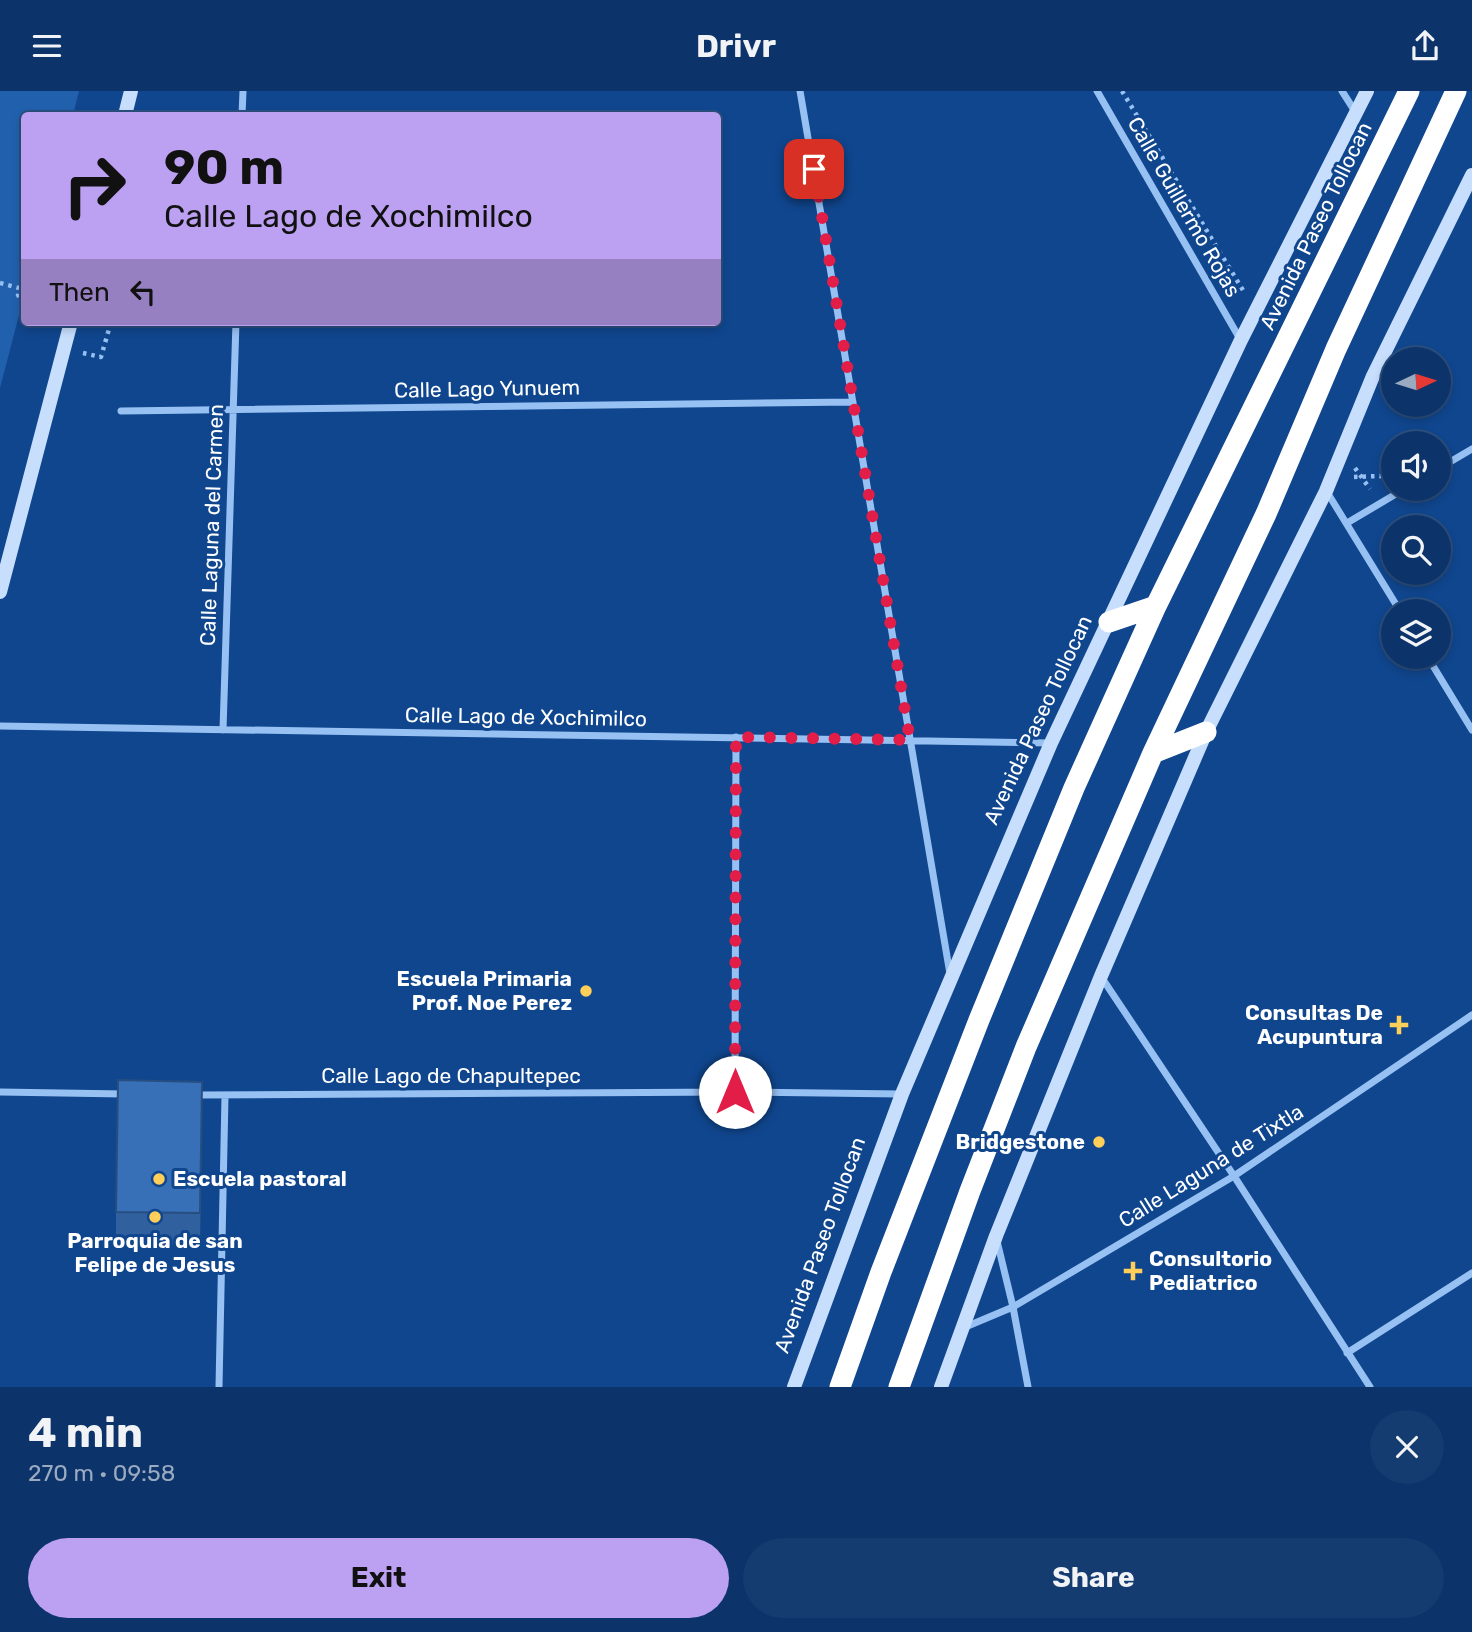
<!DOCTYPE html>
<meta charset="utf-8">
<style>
:root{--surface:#0c346a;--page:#153c70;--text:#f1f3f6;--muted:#9aaac1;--line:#2c4f7e;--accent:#bca0f2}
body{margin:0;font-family:Rubik,sans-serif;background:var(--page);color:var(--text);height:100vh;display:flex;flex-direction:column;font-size:26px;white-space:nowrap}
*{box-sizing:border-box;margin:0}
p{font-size:23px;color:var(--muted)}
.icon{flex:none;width:38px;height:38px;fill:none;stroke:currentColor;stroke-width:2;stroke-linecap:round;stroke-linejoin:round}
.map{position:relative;height:1296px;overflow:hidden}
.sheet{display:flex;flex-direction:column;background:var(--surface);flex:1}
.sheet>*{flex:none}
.hud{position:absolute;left:21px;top:21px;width:700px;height:214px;border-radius:7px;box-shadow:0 4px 10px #0003,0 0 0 2px var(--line);background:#bca0f2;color:#111;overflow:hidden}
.needle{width:46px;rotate:86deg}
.buttons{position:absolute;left:1381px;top:256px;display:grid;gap:14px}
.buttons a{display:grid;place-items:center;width:70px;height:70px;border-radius:50%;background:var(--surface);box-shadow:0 4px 10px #0003,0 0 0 2px var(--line);font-size:35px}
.pin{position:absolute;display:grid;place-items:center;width:60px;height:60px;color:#fff;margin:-30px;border-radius:14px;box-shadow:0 4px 10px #0006}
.me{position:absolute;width:77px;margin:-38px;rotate:0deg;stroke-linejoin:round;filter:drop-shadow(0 0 5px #0008)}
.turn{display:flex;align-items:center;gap:24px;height:147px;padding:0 28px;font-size:32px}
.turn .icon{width:91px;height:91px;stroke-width:2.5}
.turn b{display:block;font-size:49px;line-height:60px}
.then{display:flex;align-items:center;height:66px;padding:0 28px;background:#0003;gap:14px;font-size:26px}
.round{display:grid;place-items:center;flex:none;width:74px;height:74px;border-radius:37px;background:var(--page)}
.overview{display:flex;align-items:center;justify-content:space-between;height:119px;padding:0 28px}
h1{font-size:42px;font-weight:700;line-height:52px}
.action{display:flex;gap:14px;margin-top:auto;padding:14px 28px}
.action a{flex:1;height:80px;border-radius:42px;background:var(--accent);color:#111;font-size:28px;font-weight:700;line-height:80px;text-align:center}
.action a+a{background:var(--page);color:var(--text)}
header{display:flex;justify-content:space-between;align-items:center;height:91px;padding:0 28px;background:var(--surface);font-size:32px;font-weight:700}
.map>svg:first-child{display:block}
.green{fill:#2160ad}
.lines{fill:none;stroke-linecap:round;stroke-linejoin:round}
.path{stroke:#97c1f3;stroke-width:4.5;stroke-dasharray:3.5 5;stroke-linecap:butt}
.street{stroke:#97c1f3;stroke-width:7}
.secondary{stroke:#c7defd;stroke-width:14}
.highway{stroke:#fff;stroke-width:21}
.wall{fill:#30609e}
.shaded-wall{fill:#274e81}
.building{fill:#3870b8;stroke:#274e81;stroke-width:2}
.route{stroke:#e11d48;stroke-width:12;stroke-dasharray:0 21.6}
.poi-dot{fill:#ffcf59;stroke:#10468e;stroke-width:2.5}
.labels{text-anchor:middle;stroke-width:6;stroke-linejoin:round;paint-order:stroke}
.street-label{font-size:21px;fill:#fff;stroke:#10468e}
.poi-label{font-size:21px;font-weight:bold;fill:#fff;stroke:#10468e;text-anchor:end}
</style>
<header><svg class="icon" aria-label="menu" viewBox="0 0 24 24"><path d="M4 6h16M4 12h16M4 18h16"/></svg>Drivr<svg class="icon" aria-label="share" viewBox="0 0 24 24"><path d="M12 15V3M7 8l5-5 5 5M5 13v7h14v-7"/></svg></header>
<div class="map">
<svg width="1472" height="1296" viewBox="0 0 1472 1296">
<rect width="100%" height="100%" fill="#10468e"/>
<path class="green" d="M0,0H79L73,24H24V205L0,297Z"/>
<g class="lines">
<path class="path" d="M1122,0L1244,201
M0,192L19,197L18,204L24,215
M83,262L101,266L111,231
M1355,377L1370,398
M1354,386L1381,385L1383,390"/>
<path class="street" d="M800,0L950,883
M1097,0L1240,248
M1342,0L1356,22
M242,24L243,0
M121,320L853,311
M1438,378L1472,358
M1327,401L1400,520
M1347,432L1406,397
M1427,565L1472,639
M0,635L1051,652
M223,639L236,231
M1102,887L1234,1085L1370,1296
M0,1001L124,1003
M735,1001L736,646
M196,1004L735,1001L901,1003
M997,1150L1013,1216L1028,1296
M963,1237L1013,1216L1234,1085L1472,924
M1347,1262L1472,1182
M219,1296L225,1005"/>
<path class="secondary" d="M125,24L131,0
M0,501L71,231
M794,1296L902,1003L1051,652L1241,249L1367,0
M941,1296L996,1145L1101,885L1206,641L1326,400L1373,285L1472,84"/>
<path class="highway" d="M1109,531L1156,515
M1153,662L1206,641
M840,1296L881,1181L979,929L1074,697L1156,515L1409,0
M899,1296L970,1100L1026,956L1153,662L1266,423L1336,258L1456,0"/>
</g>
<path class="wall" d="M202,1024L200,1155L116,1153V1121Z"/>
<path class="shaded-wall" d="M202,991V1024L200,1155V1122Z"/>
<path class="building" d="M118,989L202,991L200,1122L116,1121Z"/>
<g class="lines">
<path class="route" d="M735,1001L736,646L910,649L814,78"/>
</g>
<g class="poi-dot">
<circle cx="586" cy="900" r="7"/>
<path d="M1395.5 923.5h7v7h7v7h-7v7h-7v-7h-7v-7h7z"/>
<circle cx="1099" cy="1051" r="7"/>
<circle cx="159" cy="1088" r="7"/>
<circle cx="155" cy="1126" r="7"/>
<path d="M1129.5 1169.5h7v7h7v7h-7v7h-7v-7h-7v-7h7z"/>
</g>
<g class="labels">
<g class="street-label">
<text transform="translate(1184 116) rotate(60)" y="7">Calle Guillermo Rojas</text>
<text transform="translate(1316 135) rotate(-64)" y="7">Avenida Paseo Tollocan</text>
<text transform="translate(487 298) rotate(-1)" y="7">Calle Lago Yunuem</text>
<text transform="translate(212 434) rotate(-88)" y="7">Calle Laguna del Carmen</text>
<text transform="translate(526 626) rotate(1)" y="7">Calle Lago de Xochimilco</text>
<text transform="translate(1038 629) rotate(-65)" y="7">Avenida Paseo Tollocan</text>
<text x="451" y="992">Calle Lago de Chapultepec</text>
<text transform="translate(1211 1075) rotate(-32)" y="7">Calle Laguna de Tixtla</text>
<text transform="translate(820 1154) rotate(-70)" y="7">Avenida Paseo Tollocan</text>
</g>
<g class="poi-label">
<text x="572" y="895">Escuela Primaria<tspan x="572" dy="24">Prof. Noe Perez</tspan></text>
<text x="1383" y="929">Consultas De<tspan x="1383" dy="24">Acupuntura</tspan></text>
<text x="1085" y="1058">Bridgestone</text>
<text x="173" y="1095" text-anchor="start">Escuela pastoral</text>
<text x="155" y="1157" text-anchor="middle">Parroquia de san<tspan x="155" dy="24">Felipe de Jesus</tspan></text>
<text x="1149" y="1175" text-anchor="start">Consultorio<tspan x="1149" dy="24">Pediatrico</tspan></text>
</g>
</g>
</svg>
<div class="buttons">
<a><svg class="needle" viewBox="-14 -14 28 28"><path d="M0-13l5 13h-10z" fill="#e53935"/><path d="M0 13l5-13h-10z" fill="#9aaac1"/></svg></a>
<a><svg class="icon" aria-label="sound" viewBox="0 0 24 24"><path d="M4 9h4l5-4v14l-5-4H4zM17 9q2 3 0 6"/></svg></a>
<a><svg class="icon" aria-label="search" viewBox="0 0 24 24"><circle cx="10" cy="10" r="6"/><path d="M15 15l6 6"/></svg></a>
<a><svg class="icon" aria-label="layers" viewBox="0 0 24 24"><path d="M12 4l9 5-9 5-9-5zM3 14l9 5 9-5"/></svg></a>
</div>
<div class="pin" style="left:814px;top:78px;background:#d93025"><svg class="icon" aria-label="arrive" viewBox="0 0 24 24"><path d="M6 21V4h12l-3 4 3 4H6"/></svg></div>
<svg class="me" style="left:735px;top:1001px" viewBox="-20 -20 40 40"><circle r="19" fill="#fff"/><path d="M0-13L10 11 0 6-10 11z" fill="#e11d48"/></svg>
<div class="hud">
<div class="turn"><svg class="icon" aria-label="right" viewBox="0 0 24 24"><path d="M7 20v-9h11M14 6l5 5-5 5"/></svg><div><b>90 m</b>Calle Lago de Xochimilco</div></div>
<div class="then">Then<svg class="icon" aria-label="left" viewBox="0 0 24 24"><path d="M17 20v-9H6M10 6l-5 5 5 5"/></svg></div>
</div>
</div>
<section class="sheet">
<div class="overview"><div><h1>4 min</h1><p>270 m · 09:58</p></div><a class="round"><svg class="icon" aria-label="close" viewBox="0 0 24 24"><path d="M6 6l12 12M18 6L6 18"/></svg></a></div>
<div class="action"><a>Exit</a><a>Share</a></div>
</section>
